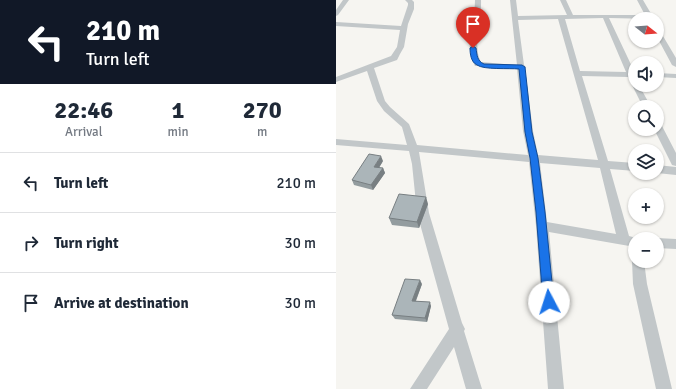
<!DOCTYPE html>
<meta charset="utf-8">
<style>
:root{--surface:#fff;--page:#f2f2f3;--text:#1f2937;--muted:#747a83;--line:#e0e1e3}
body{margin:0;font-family:Signika,sans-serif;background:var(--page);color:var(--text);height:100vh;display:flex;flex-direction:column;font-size:15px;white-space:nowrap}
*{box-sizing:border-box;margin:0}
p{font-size:13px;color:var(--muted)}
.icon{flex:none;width:22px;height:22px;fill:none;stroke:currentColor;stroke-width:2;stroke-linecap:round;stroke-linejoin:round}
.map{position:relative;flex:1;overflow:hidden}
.sheet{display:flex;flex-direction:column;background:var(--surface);width:336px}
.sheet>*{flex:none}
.guide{background:#111827;color:#fff;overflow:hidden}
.needle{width:26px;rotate:107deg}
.fabs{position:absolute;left:292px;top:12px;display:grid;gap:8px}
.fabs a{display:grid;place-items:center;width:36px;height:36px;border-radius:50%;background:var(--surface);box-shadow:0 1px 3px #0004;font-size:20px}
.pin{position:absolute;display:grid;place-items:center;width:34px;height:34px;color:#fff;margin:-41px -17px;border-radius:50% 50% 50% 0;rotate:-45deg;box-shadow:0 0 4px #0007}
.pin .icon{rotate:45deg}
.me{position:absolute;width:44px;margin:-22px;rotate:355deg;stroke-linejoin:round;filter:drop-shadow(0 0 3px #0008)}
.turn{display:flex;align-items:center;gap:14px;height:84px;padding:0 20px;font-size:18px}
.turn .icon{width:52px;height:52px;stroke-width:2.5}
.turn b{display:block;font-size:28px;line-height:34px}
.eta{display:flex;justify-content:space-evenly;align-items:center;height:68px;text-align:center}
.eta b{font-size:24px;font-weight:700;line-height:28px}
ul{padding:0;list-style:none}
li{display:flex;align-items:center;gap:12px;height:60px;padding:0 20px;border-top:1px solid var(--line)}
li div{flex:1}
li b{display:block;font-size:15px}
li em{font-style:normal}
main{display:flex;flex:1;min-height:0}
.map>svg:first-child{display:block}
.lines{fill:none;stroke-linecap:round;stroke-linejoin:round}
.minor{fill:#c2c7c9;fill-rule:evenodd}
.wall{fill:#939c9f}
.shaded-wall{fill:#787f82}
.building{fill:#abb5b9;stroke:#787f82}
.route{fill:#1a73e8;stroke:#114b97}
</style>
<main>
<section class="sheet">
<div class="guide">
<div class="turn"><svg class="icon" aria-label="left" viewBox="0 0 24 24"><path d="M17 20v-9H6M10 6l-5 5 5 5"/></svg><div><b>210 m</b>Turn left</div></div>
</div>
<div class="eta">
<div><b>22:46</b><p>Arrival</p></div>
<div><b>1</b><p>min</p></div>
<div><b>270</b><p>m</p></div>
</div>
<ul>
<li><svg class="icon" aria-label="left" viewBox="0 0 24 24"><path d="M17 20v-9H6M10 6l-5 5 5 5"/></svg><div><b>Turn left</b></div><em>210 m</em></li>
<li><svg class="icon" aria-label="right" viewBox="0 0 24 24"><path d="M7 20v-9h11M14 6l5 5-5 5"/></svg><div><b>Turn right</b></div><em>30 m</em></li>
<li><svg class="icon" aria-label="arrive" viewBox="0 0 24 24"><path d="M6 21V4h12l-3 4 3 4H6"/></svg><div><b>Arrive at destination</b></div><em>30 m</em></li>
</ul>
</section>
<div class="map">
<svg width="340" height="389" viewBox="0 0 340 389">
<rect width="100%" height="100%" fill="#f6f5f1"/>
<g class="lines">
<path class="minor" d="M7,0H13L2,15L0,16V10Z
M69,0H76L78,2V9L72,24L68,47L64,54L61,60L38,68L49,101L54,107L73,124L81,145L192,155L187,131L181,69L142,66H139C127,46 139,22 139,0H145C146,20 136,45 145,62L181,65L174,0H180L182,16L231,15L224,0H230L237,15H309L301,0H307L317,17V19L273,18L299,73V85H303L315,107H307L292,77L246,76L272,161L299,163V171L274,169L293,236L304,239H299V247L213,232L228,389H212L200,226L193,162L83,152L93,213L126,323L129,329L128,331L146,389H130L118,347L91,389H74L113,329L81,213L76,164L73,151L0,145V139L71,145L66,127L48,111L41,101L31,71L0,82V77L55,56L61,47L64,30L0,26V22L65,26L72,5V3ZM267,18L290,72L244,71L229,19ZM222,19L262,160L202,155L197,131L189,69L190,67L188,65L182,20ZM204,163L264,168L280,234L211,222Z
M321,29L324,31L340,58V67L336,65L321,37Z
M321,73L340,74V78L321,77Z
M321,123L326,126L340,153V166L336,165L318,129H321Z
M321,165L340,167V175L321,173Z
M321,238L340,239V249L321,248V239H317Z
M299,256V261H308L311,284L336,389H320L297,284L296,261Z"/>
</g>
<path class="wall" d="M47,161L43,168H47L49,173L37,190L18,185L16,180Z
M92,204L83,228L56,225L53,218Z
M86,284L80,301L95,306L91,322L59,319L56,315Z"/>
<path class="shaded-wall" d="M45,156L47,161L40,172L38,167Z
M47,168L49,173L37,190L35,185Z
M90,197L92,204L83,228L81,222Z
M84,280L86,284L78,305L76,301Z
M94,302L95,306L91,322L89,318Z"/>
<path class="building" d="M33,154L45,156L38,167L47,168L35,185L16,180Z
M63,194L90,197L81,222L53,218Z
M69,279L84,280L76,301L94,302L89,318L56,315Z"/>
<path class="route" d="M137,46L140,48C141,55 141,61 148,64L186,65L189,67L196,132L202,158L209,212L218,302L217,305L213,307L209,305L207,302L200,212L194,158L189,132L183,69C173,68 148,70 141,65C135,62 134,54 134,48Z"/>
</svg>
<div class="fabs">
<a><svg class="needle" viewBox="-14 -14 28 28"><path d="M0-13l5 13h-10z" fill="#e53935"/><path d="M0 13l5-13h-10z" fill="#747a83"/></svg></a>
<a><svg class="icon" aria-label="sound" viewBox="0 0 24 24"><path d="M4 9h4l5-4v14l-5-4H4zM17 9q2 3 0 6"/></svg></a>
<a><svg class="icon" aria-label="search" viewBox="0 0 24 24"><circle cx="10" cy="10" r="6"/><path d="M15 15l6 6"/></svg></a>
<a><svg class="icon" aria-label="layers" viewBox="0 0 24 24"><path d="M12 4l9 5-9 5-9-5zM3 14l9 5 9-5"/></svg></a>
<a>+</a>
<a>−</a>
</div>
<div class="pin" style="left:137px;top:48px;background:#d93025"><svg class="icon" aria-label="arrive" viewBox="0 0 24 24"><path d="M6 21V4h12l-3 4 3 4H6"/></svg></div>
<svg class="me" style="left:213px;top:302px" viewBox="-20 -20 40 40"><circle r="19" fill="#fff"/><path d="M0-13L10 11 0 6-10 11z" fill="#1a73e8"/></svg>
</div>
</main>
